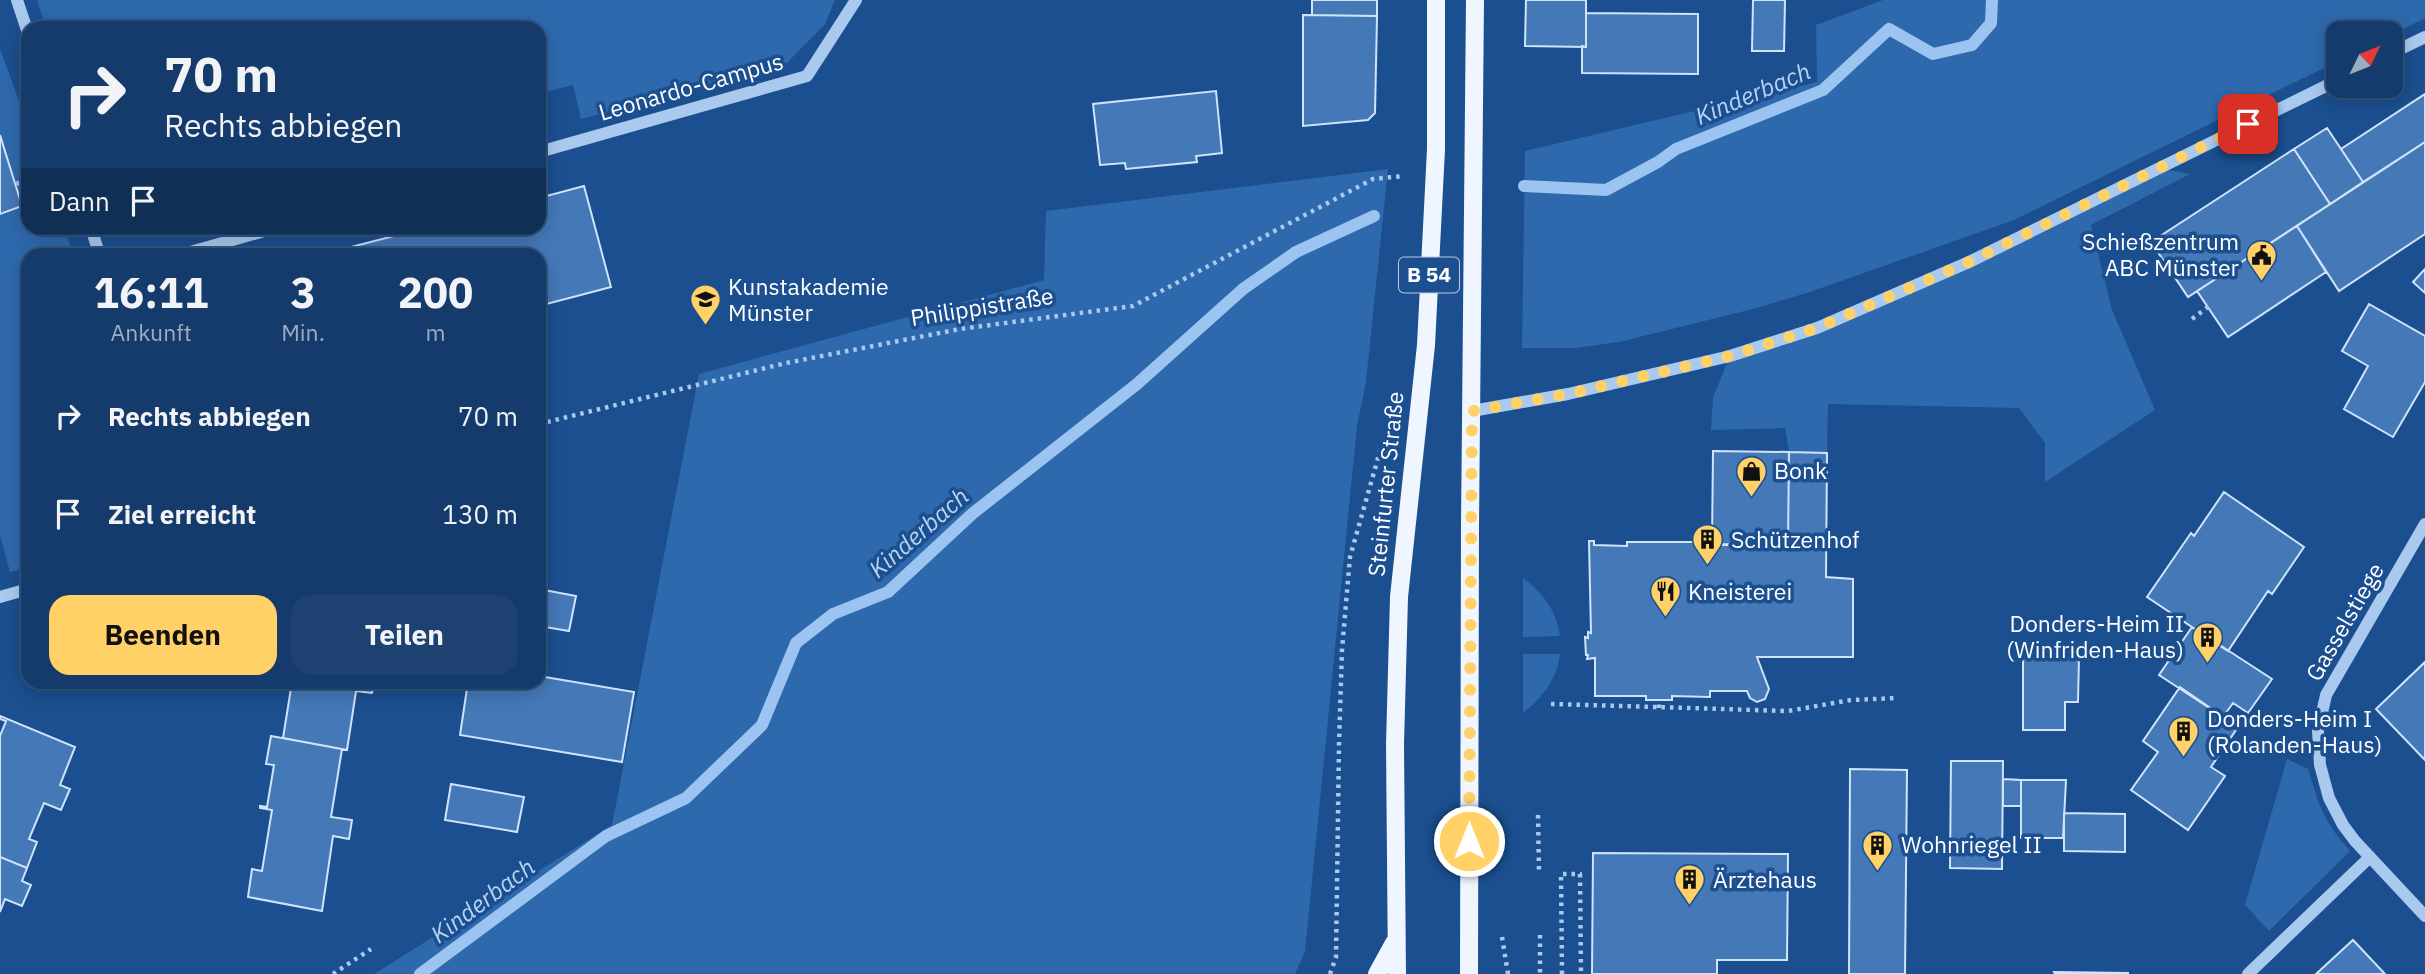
<!DOCTYPE html>
<html lang="de">
<meta charset="utf-8">
<style>
:root{--surface:#143b6b;--page:#1d4271;--text:#f1f3f6;--muted:#9dadc1;--line:#33557e;--accent:#ffd166}
body{margin:0;font-family:"IBM Plex Sans",sans-serif;background:var(--page);color:var(--text);height:100vh;display:flex;flex-direction:column;font-size:26px;white-space:nowrap}
*{box-sizing:border-box;margin:0}
p{font-size:23px;color:var(--muted)}
.icon{flex:none;width:38px;height:38px;fill:none;stroke:currentColor;stroke-width:2;stroke-linecap:round;stroke-linejoin:round}
.map{position:relative;flex:1;overflow:hidden}
.details{position:absolute;left:21px;top:248px;width:525px;height:441px;display:flex;flex-direction:column;background:var(--surface);border-radius:21px;box-shadow:0 4px 18px #0003,0 0 0 2px var(--line)}
.details>*{flex:none}
.top-card{position:absolute;left:21px;top:21px;width:525px;height:214px;border-radius:21px;box-shadow:0 4px 18px #0003,0 0 0 2px var(--line);background:#143b6b;color:var(--text);overflow:hidden}
.needle{width:46px;rotate:47deg}
.buttons{position:absolute;left:2326px;top:21px;display:grid;gap:14px}
.buttons a{display:grid;place-items:center;width:77px;height:77px;border-radius:14px;background:var(--surface);box-shadow:0 4px 18px #0003,0 0 0 2px var(--line);font-size:35px}
.pin{position:absolute;display:grid;place-items:center;width:60px;height:60px;color:#fff;margin:-30px;border-radius:14px;box-shadow:0 4px 10px #0006}
.me{position:absolute;width:77px;margin:-38px;rotate:0deg;stroke-linejoin:round;filter:drop-shadow(0 0 5px #0008)}
.turn{display:flex;align-items:center;gap:24px;height:147px;padding:0 28px;font-size:32px}
.turn .icon{width:91px;height:91px;stroke-width:2.5}
.turn b{display:block;font-size:49px;line-height:60px}
.then{display:flex;align-items:center;height:66px;padding:0 28px;background:#0003;gap:14px;font-size:26px}
.eta{display:flex;justify-content:space-evenly;align-items:center;height:119px;text-align:center}
.eta b{font-size:42px;font-weight:800;line-height:49px}
.cta{display:flex;gap:14px;margin-top:auto;padding:14px 28px}
.cta a{flex:1;height:80px;border-radius:21px;background:var(--accent);color:#111;font-size:28px;font-weight:800;line-height:80px;text-align:center}
.cta a+a{background:var(--page);color:var(--text)}
ul{padding:0;list-style:none}
li{display:flex;align-items:center;gap:21px;height:98px;padding:0 28px}
li div{flex:1}
li b{display:block;font-size:26px}
li em{font-style:normal}
.map>svg:first-child{display:block}
.green{fill:#2e69ad}
.lines{fill:none;stroke-linecap:round;stroke-linejoin:round}
.stream{stroke:#9cc4f0;stroke-width:12}
.building{fill:#4478b7;stroke:#cfe3fa;stroke-width:2}
.path{stroke:#a9c9ee;stroke-width:4.5;stroke-dasharray:3.5 5;stroke-linecap:butt}
.minor{stroke:#a9c9ee;stroke-width:12}
.major{stroke:#f0f6ff;stroke-width:18}
.route{stroke:#ffd166;stroke-width:12;stroke-dasharray:0 21.6}
.labels{text-anchor:middle;stroke-width:7;stroke-linejoin:round;paint-order:stroke}
.shield{fill:#1b4f8f;stroke:#bbcadd;stroke-width:2}
.shield-label{font-size:21px;font-weight:bold;fill:#fff}
.street-label{font-size:23px;fill:#fff;stroke:#1b4f8f}
.poi-label{font-size:23px;fill:#fff;stroke:#1b4f8f;text-anchor:start}
.water-label{font-size:24px;font-style:italic;fill:#b5d3f5;stroke:#1b4f8f}
</style>
<div class="map">
<svg width="2425" height="974" viewBox="0 0 2425 974">
<rect width="100%" height="100%" fill="#1b4f8f"/>
<path class="green" d="M37,0H835L825,24L787,63L581,119L573,85L539,94V28H46Z
M1883,0H2425V18L2391,35L2390,33H2338V61L2014,220L1810,292L1753,309L1619,342L1575,348H1522L1525,151L1817,82L1816,25Z
M0,49L28,126V228H64L74,255L28,256V567L10,572L0,535V214L22,206L0,136Z
M2158,168L2190,174L2091,225L2112,310L2155,410L2045,482V443L2019,408L1828,404L1827,453L1789,452L1785,428L1711,430L1713,397L1730,356L1817,328Z
M1388,169L1366,382L1357,426L1305,952L1295,974H374L612,825L699,374L1044,280L1046,211Z
M1523,578C1543,593 1557,611 1560,636L1523,637Z
M1523,654H1560C1557,679 1543,697 1523,713Z
M2287,759L2308,769C2319,806 2324,822 2350,851L2269,931L2245,905Z"/>
<g class="lines">
<path class="stream" d="M1524,186L1606,190L1658,162L1676,149L1823,90L1889,29L1933,54L1972,45L1991,23L1992,0
M420,974L606,836L686,798L762,725L796,643L833,614L888,592L972,514L1137,384L1243,289L1296,252L1374,216"/>
</g>
<path class="building" d="M1312,0H1377V16L1312,15Z
M1526,0H1586V47L1525,46Z
M1753,0H1785L1784,51H1752Z
M1586,13L1698,14V74L1582,73V46L1586,47Z
M1303,15L1377,16L1375,113L1368,120L1303,126Z
M1216,91L1222,153L1196,156L1197,162L1126,169L1125,163L1100,165L1093,104Z
M2425,94V142L2363,182L2341,149Z
M2327,128L2363,182L2330,204L2294,149Z
M0,135L22,206L0,214Z
M2425,142V234L2339,291L2297,226Z
M2294,149L2330,204L2188,297L2151,242Z
M584,186L611,287L539,306V256H316L425,228H539V198Z
M2297,226L2326,272L2228,337L2197,291Z
M2425,269V293L2413,282Z
M2369,304L2425,336V382L2393,437L2344,409L2368,366L2342,351Z
M1713,451L1789,452L1788,545L1712,544Z
M1789,452L1827,453L1826,577L1853,579V657H1757L1769,689L1765,699L1757,702L1750,698L1747,691H1710V697L1672,696V700H1646V696H1595V658L1587,659L1588,655H1586L1585,637L1588,638V632L1591,633L1589,541H1594V545L1627,546V542H1706V545H1788Z
M2224,492L2304,547L2272,594L2268,591L2228,651L2147,597L2191,533L2194,536Z
M539,589L576,596L569,631L539,626Z
M2192,627L2272,679L2248,713L2233,703L2223,717L2159,675Z
M2023,657H2079L2078,702H2065V730H2023Z
M2425,662V760L2376,709Z
M539,676L634,692L622,762L460,735L468,682H539Z
M292,682H374L372,693L356,691L347,750L283,738Z
M2180,687L2238,727L2211,767L2225,776L2188,830L2131,790L2158,752L2143,741Z
M0,716L75,747L60,785L70,789L61,810L44,803L29,839L37,842L27,868L0,857V736L6,721L0,719Z
M271,736L342,749L331,817L352,820L349,839L333,836L322,911L248,897L252,869L262,871L272,810L260,808V806L267,807L274,765L266,764Z
M1951,761H2003L2002,869L1950,868Z
M1850,769L1907,770L1905,974H1849Z
M2003,779L2021,780V806H2003Z
M2021,780H2066L2063,838H2021Z
M451,784L524,797L517,832L445,820Z
M2064,813L2125,814V852L2064,851Z
M1593,853L1788,854L1787,960H1717V974H1592Z
M0,857L27,868L22,881L31,885L22,906L5,899L0,912Z
M2353,940L2385,974H2316Z
M2054,972L2128,973V974H2055Z"/>
<g class="lines">
<path class="path" d="M16,184L28,179
M2192,319L2208,307
M539,424L786,363L960,329L1133,306L1373,179L1404,176
M1551,704L1788,711L1851,700L1897,698
M1659,708V700
M1538,815L1539,874
M1540,935V974
M1502,937L1508,974
M333,974L371,949
M1330,974L1336,957L1339,744L1342,650L1350,557L1382,444
M1562,974L1561,874H1580L1581,974"/>
<path class="minor" d="M17,0L28,33
M2390,54L2425,37
M539,152L807,76L856,0
M91,228L100,256
M176,256L275,228
M1472,411L1568,394L1730,356L1817,328L1969,262L2338,80
M2425,524L2326,695L2318,731L2320,765L2329,798L2343,825L2355,841L2425,916
M0,597L28,589
M2248,974L2370,857"/>
<path class="major" d="M1377,974L1394,943
M1397,974L1395,744L1399,597L1426,345L1436,149V0
M1469,974L1470,525L1475,0"/>
</g>
<g class="lines">
<path class="route" d="M1469,841L1472,411L1568,394L1730,356L1817,328L1969,262L2248,124"/>
</g>
<defs>
<symbol id="civic-pin" viewBox="-11 -11 22 30"><path d="M0 17L-7.5 6A9.5 9.5 0 1 1 7.5 6Z" fill="#ffd166" stroke="#1b4f8f"/><path d="M-.6-6.5H3V-4.5H.6V-3L4-1V1h2V6H-6V1h2V-1L-.6-3ZM-1.2 2.5V6h2.4V2.5Z" fill="#111"/></symbol>
<symbol id="university-pin" viewBox="-11 -11 22 30"><path d="M0 17L-7.5 6A9.5 9.5 0 1 1 7.5 6Z" fill="#ffd166" stroke="#1b4f8f"/><path d="M0-5L7-2L0 1L-7-2ZM-4 1L0 2.5L4 1V4Q0 6-4 4Z" fill="#111"/></symbol>
<symbol id="shop-pin" viewBox="-11 -11 22 30"><path d="M0 17L-7.5 6A9.5 9.5 0 1 1 7.5 6Z" fill="#ffd166" stroke="#1b4f8f"/><path d="M-5-2.5h2.3a2.7 3.5 0 0 1 5.4 0H5L5.5 6h-11ZM-1.5-2.5h3a1.5 2.3 0 0 0-3 0Z" fill="#111"/></symbol>
<symbol id="building-pin" viewBox="-11 -11 22 30"><path d="M0 17L-7.5 6A9.5 9.5 0 1 1 7.5 6Z" fill="#ffd166" stroke="#1b4f8f"/><path d="M-4-6H4V6H1V3H-1V6H-4ZM-2.5-4.3h1.7v1.8h-1.7ZM.8-4.3h1.7v1.8H.8ZM-2.5-1h1.7V.8h-1.7ZM.8-1h1.7V.8H.8Z" fill="#111"/></symbol>
<symbol id="restaurant-pin" viewBox="-11 -11 22 30"><path d="M0 17L-7.5 6A9.5 9.5 0 1 1 7.5 6Z" fill="#ffd166" stroke="#1b4f8f"/><path d="M-5-6h1v4h1v-4h1v4h1v-4h1v5L-1.5 .5V6h-2V.5L-5-1ZM5-6V6H3V1.5H1.5Q1.5-4 5-6Z" fill="#111"/></symbol>
</defs>
<g fill-rule="evenodd">
<use href="#civic-pin" x="2244" y="238" width="35" height="47"/>
<use href="#university-pin" x="688" y="282" width="35" height="47"/>
<use href="#shop-pin" x="1734" y="454" width="35" height="47"/>
<use href="#building-pin" x="1690" y="522" width="35" height="47"/>
<use href="#restaurant-pin" x="1648" y="574" width="35" height="47"/>
<use href="#building-pin" x="2190" y="620" width="35" height="47"/>
<use href="#building-pin" x="2166" y="714" width="35" height="47"/>
<use href="#building-pin" x="1860" y="828" width="35" height="47"/>
<use href="#building-pin" x="1672" y="862" width="35" height="47"/>
</g>
<g class="labels">
<rect class="shield" x="1399" y="257.5" width="60" height="35" rx="5"/>
<g class="shield-label">
<text x="1429" y="282">B 54</text>
</g>
<g class="street-label">
<text transform="translate(691 87) rotate(-16)" y="8">Leonardo-Campus</text>
<text transform="translate(982 307) rotate(-9)" y="8">Philippistraße</text>
<text transform="translate(1386 484) rotate(-84)" y="8">Steinfurter Straße</text>
<text transform="translate(2345 622) rotate(-60)" y="8">Gasselstiege</text>
</g>
<g class="poi-label">
<text x="2239" y="250" text-anchor="end">Schießzentrum<tspan x="2239" dy="26">ABC Münster</tspan></text>
<text x="728" y="295">Kunstakademie<tspan x="728" dy="26">Münster</tspan></text>
<text x="1774" y="479">Bonk</text>
<text x="1731" y="548">Schützenhof</text>
<text x="1688" y="600">Kneisterei</text>
<text x="2184" y="632" text-anchor="end">Donders-Heim II<tspan x="2184" dy="26">(Winfriden-Haus)</tspan></text>
<text x="2207" y="727">Donders-Heim I<tspan x="2207" dy="26">(Rolanden-Haus)</tspan></text>
<text x="1901" y="853">Wohnriegel II</text>
<text x="1713" y="888">Ärztehaus</text>
</g>
<g class="water-label">
<text transform="translate(1753 94) rotate(-23)" y="8">Kinderbach</text>
<text transform="translate(919 533) rotate(-41)" y="8">Kinderbach</text>
<text transform="translate(483 901) rotate(-37)" y="8">Kinderbach</text>
</g>
</g>
</svg>
<div class="buttons">
<a><svg class="needle" viewBox="-14 -14 28 28"><path d="M0-13l5 13h-10z" fill="#e53935"/><path d="M0 13l5-13h-10z" fill="#9dadc1"/></svg></a>
</div>
<div class="pin" style="left:2248px;top:124px;background:#d93025"><svg class="icon" aria-label="arrive" viewBox="0 0 24 24"><path d="M6 21V4h12l-3 4 3 4H6"/></svg></div>
<svg class="me" style="left:1469px;top:841px" viewBox="-20 -20 40 40"><circle r="17" fill="#ffd166" stroke="#fff" stroke-width="3"/><path d="M0-11L8 9 0 5-8 9z" fill="#fff"/></svg>
<div class="top-card">
<div class="turn"><svg class="icon" aria-label="right" viewBox="0 0 24 24"><path d="M7 20v-9h11M14 6l5 5-5 5"/></svg><div><b>70 m</b>Rechts abbiegen</div></div>
<div class="then">Dann<svg class="icon" aria-label="arrive" viewBox="0 0 24 24"><path d="M6 21V4h12l-3 4 3 4H6"/></svg></div>
</div>
<section class="details">
<div class="eta">
<div><b>16:11</b><p>Ankunft</p></div>
<div><b>3</b><p>Min.</p></div>
<div><b>200</b><p>m</p></div>
</div>
<ul>
<li><svg class="icon" aria-label="right" viewBox="0 0 24 24"><path d="M7 20v-9h11M14 6l5 5-5 5"/></svg><div><b>Rechts abbiegen</b></div><em>70 m</em></li>
<li><svg class="icon" aria-label="arrive" viewBox="0 0 24 24"><path d="M6 21V4h12l-3 4 3 4H6"/></svg><div><b>Ziel erreicht</b></div><em>130 m</em></li>
</ul>
<div class="cta"><a>Beenden</a><a>Teilen</a></div>
</section>
</div>
